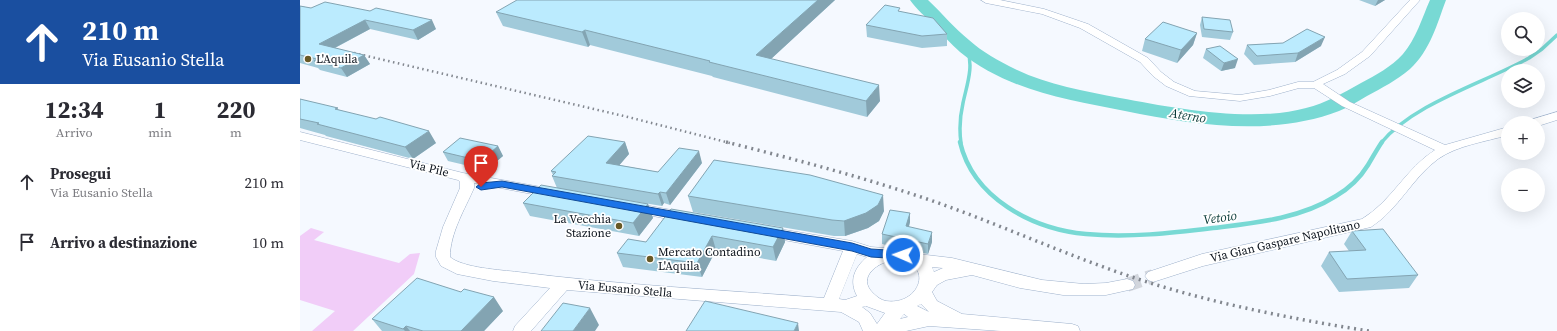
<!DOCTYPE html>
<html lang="it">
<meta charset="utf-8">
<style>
:root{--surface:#fff;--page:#f7f7f7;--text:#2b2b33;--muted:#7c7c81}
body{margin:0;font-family:"Source Serif 4",serif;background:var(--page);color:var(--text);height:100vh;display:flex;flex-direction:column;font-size:15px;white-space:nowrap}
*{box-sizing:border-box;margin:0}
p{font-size:13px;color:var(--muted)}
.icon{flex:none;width:22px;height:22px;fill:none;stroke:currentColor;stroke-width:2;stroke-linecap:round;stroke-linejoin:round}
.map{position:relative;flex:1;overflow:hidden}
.side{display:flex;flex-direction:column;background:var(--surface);width:300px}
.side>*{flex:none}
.guide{background:#1a4fa0;color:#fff;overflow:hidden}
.fabs{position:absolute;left:1201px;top:12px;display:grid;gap:8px}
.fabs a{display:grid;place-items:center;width:44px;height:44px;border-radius:50%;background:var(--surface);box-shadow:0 4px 16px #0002;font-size:20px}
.pin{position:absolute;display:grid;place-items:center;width:34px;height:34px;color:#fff;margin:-41px -17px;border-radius:50% 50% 50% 0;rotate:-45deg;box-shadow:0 0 4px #0007}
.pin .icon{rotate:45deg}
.me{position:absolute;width:44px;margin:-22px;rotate:272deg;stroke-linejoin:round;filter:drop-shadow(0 0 3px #0008)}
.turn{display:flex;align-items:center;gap:14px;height:84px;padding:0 16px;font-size:18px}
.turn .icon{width:52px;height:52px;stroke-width:2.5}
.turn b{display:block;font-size:28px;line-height:34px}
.eta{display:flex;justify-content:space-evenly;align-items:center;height:68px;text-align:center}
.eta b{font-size:24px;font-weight:700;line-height:28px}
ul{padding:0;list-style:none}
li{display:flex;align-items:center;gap:12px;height:60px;padding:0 16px}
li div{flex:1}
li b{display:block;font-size:15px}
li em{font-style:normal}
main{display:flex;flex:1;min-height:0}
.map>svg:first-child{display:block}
.green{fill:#f1cdf8}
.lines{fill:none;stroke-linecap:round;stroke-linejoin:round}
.stream-far1{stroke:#78d9d4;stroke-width:3.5}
.stream{stroke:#78d9d4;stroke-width:4.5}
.river{fill:#78d9d4;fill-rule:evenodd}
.minor-tunnel{stroke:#d2d6dd;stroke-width:14;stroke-dasharray:14 7;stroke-linecap:butt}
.minor-casing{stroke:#9eb1cb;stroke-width:1}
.minor{fill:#fff;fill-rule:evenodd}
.rail-far1{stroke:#82878f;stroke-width:2.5;stroke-dasharray:1.5 3.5;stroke-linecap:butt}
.rail{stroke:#82878f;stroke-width:3.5;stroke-dasharray:2 4.5;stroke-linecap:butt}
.wall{fill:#a1cada}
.shaded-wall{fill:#83a4b2}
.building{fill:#bbebfe;stroke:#83a4b2}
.route{fill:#1a73e8;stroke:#114b97}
.poi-dot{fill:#685926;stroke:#fff;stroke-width:1.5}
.labels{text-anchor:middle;stroke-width:3.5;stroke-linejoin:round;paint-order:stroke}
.poi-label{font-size:12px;fill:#0c131c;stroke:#fff;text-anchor:start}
.street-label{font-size:12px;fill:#0c131c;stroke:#fff}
.water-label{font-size:13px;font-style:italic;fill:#063735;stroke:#fff}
</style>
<main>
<section class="side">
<div class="guide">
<div class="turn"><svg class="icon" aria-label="ahead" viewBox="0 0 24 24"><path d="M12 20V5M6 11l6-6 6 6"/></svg><div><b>210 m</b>Via Eusanio Stella</div></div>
</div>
<div class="eta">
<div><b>12:34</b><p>Arrivo</p></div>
<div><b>1</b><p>min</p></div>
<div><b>220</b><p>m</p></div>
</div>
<ul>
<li><svg class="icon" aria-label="ahead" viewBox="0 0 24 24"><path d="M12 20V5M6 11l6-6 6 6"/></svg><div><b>Prosegui</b><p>Via Eusanio Stella</p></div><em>210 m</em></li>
<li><svg class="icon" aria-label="arrive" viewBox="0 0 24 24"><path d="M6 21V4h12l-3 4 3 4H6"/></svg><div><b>Arrivo a destinazione</b></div><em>10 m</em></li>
</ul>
</section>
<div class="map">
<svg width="1257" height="331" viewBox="0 0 1257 331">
<rect width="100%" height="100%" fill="#f5f9ff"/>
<path class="green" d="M11,228L24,232L14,240L99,263L110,254L120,253L114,274L53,331H12L35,311L0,300V236Z"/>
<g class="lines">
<path class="stream-far1" d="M661,143C659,129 660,116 663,103C667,84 674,67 667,48
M1081,143C1114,103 1184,83 1229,58L1242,49L1257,35"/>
<path class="stream" d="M660,142C673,198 732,229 786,234C828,238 872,233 913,228C954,223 1000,219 1036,196C1048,189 1060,178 1068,165C1073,157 1077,149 1082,142"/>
<path class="river" d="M610,0H628C642,13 654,28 669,40C682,52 699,61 715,69C748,85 784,91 820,98C874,108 952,123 1006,108C1026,103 1043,93 1061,83C1076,75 1091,67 1103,54C1116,39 1122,18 1130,0H1146C1137,24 1130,51 1110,69C1097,80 1082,88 1067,96C1058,101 1049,107 1039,111C971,137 894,125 825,111C767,100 707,90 660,52C651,44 642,34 634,25C626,17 616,9 610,0Z"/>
<path class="minor-tunnel" d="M827,285L853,276"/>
<defs>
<path id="minor" d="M681,0H700L744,9L788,24L848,58L861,72L874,82L895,91L940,95L969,90L998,82H1013L1037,70L1062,52L1110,0H1120L1070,56L1045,74L1023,84L1050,102L1145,145L1208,127V135C1185,142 1158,145 1138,159C1112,178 1099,209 1071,227L903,266L853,282L848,280L845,276L848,272L902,254L1062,219C1092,201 1106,168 1135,150L1042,106L1014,88H999L970,96L940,101L889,96L866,86L853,76L840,62L780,28L742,14L686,3Z
M1257,112V120L1238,126V123H1228L1230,120Z
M0,132L163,173L258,190L260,193L258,196L253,198L174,183V188C165,209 150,233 150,257C163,268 201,270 218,272C319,285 422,290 524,298L543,251L462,236L460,232L462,228L467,227L552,241L571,247L598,249L618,254L652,258L742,280L784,284L806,283L827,279L833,281L835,285L833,289L806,295H763L720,288L672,275L646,280L637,285L632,292L637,301L662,314L772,324L778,326L780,331H701L629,326L606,331H563L559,322L541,312L267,290L231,331H213L215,326L250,288L193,281L157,274L141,266L136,257V251L143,227L160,188V182L158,180L0,140ZM557,254L567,257C554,268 549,281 557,296L545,300L539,299ZM595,260C636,262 620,306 586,301C581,300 577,297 573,293C556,277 579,261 595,260ZM632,267L643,268L634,272ZM621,304L629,312L617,306ZM566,306L585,313L577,324L570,313L562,307ZM604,314L608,317L600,319Z
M333,203L383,212L388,213L390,217L388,221L383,222L328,211L326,208L328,205Z"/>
</defs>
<use href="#minor" class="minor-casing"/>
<use href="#minor" class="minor"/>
<path class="rail-far1" d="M54,53L328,117L430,143"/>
<path class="rail" d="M426,142C494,159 562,177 627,199C694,222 759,252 826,275C905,302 987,318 1069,331"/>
</g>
<path class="wall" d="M535,0L471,59L580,101L567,117L413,77L412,76L290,45L288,47L203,26L196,12Z
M1059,0H1085L1075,6Z
M0,6L11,8L136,29L118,40L70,29L35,48L64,55L70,64L47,77L20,70L18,68L0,63Z
M600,11L647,34V46L622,48L567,37L566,25Z
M902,17L933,32L930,40L902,37L900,25Z
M897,33L893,45L877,63L842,51L845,39Z
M983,43L1021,46L995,62L954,65L944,54L947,45Z
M906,49L935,68L921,71L903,58Z
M0,99L40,110L136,143L113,159L26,136L25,135L0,128Z
M325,142L329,154L319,165L358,172L402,163L370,205L364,203L362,206L313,198L348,204L353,218L339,236L230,216L223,203L257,188L252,176L253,175L251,171Z
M198,146L203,156L186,170L148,161L143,152Z
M388,196L584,211L579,221L568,228L545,236H534L393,212Z
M610,213V222L609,227L632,242L628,254L582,244V234Z
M483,228L485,242L476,261L416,250L402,277L323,267L317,253L346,242Z
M1052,231L1118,275L1109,288L1039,292L1021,266L1029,252L1049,251L1044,244Z
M203,311L184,331H82L72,319Z"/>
<path class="shaded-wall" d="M518,0H535L459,70L456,55Z
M1078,0H1085L1075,6Z
M65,20L70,29L25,53L19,44Z
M132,20L136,29L118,40L113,30Z
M285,30L290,45L288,47L282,32Z
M897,33L893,45L877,63L881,50Z
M1025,37L1021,46L995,62L998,53Z
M64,55L70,64L47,77L41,68Z
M938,59L935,68L921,71L924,63Z
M579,85L580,101L567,117L566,101Z
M129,131L136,143L113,159L105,147Z
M325,142L329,154L311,175L306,163Z
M198,146L203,156L186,170L181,161Z
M399,151L402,163L370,205L366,193Z
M360,192L364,203L362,206L358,194Z
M583,195L584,211L579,221L568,228L545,236L544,221Z
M348,204L353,218L339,236L333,223Z
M610,213V222L606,236V226Z
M483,228L485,242L476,261L473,247Z
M632,232V242L628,254V244Z
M412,236L416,250L402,277L397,263Z
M194,297L203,311L184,331H161Z
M290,308L299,325L295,331H273Z
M498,323L499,331H494Z
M106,326L110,331H105L103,329Z"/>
<path class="building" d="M217,0H518L456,55L579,85L566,101L409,62L410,61L285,30L282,32L196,12Z
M25,2L70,11L76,8L132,20L113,30L65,20L19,44L64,55L41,68L14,61L17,59L0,55V6L11,8Z
M585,5L600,8L598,11L633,18L647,34L622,36L566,25Z
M902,17L930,20L933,32L904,29Z
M863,22L897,33L881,50L845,39Z
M1007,29L1025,37L998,53L957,56L947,45L983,43Z
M920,46L938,59L924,63L906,49Z
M0,99L38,108L35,109L76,119L80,117L129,131L105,147L17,124L19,123L0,119Z
M288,136L325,142L306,163L358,172L379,148L399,151L366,193L360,192L358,194L252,176L256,172L251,171Z
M160,138L198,146L181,161L143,152Z
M414,160L510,175L583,195L578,205L566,213L544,221L532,220L388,196Z
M241,185L348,204L333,223L223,203Z
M371,209L483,228L473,247L412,236L397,263L317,253L328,239L346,242Z
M590,210L610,213L606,226L632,232L628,244L582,234Z
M1083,229L1118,275L1047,279L1029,252L1066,250L1052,231Z
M117,278L161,292L164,289L194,297L161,331H123L106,326L103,329L72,319Z
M405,301L498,323L494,331H386Z
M263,303L290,308L273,331H241Z"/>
<path class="route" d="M202,181L552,243L571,249L603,251L607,252L608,255L607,257L603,259L571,257L552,251L202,187L181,190L176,187L181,183Z"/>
<g class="poi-dot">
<circle cx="8" cy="59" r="4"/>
<circle cx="319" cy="226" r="4"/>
<circle cx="350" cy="259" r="4"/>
</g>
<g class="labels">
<g class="poi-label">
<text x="16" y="63">L'Aquila</text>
<text x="311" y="223" text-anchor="end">La Vecchia<tspan x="311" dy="14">Stazione</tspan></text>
<text x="358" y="256">Mercato Contadino<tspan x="358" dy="14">L'Aquila</tspan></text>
</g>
<g class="street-label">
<text transform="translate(129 168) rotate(14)" y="4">Via Pile</text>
<text transform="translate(985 241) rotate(-13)" y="4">Via Gian Gaspare Napolitano</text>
<text transform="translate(325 289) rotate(5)" y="4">Via Eusanio Stella</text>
</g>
<g class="water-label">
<text transform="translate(888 115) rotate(9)" y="5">Aterno</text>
<text transform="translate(920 217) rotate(-8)" y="5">Vetoio</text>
</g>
</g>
</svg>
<div class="fabs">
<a><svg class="icon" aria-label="search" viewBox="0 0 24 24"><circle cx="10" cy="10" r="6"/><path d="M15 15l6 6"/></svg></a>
<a><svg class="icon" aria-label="layers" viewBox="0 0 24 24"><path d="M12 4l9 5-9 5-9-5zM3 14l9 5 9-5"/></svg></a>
<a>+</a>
<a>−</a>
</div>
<div class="pin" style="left:181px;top:187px;background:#d93025"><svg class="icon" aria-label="arrive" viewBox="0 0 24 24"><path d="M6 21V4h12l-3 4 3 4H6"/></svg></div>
<svg class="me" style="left:603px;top:255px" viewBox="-20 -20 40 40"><circle r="17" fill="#1a73e8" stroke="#fff" stroke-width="3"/><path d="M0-11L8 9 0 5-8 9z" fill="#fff"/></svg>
</div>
</main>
